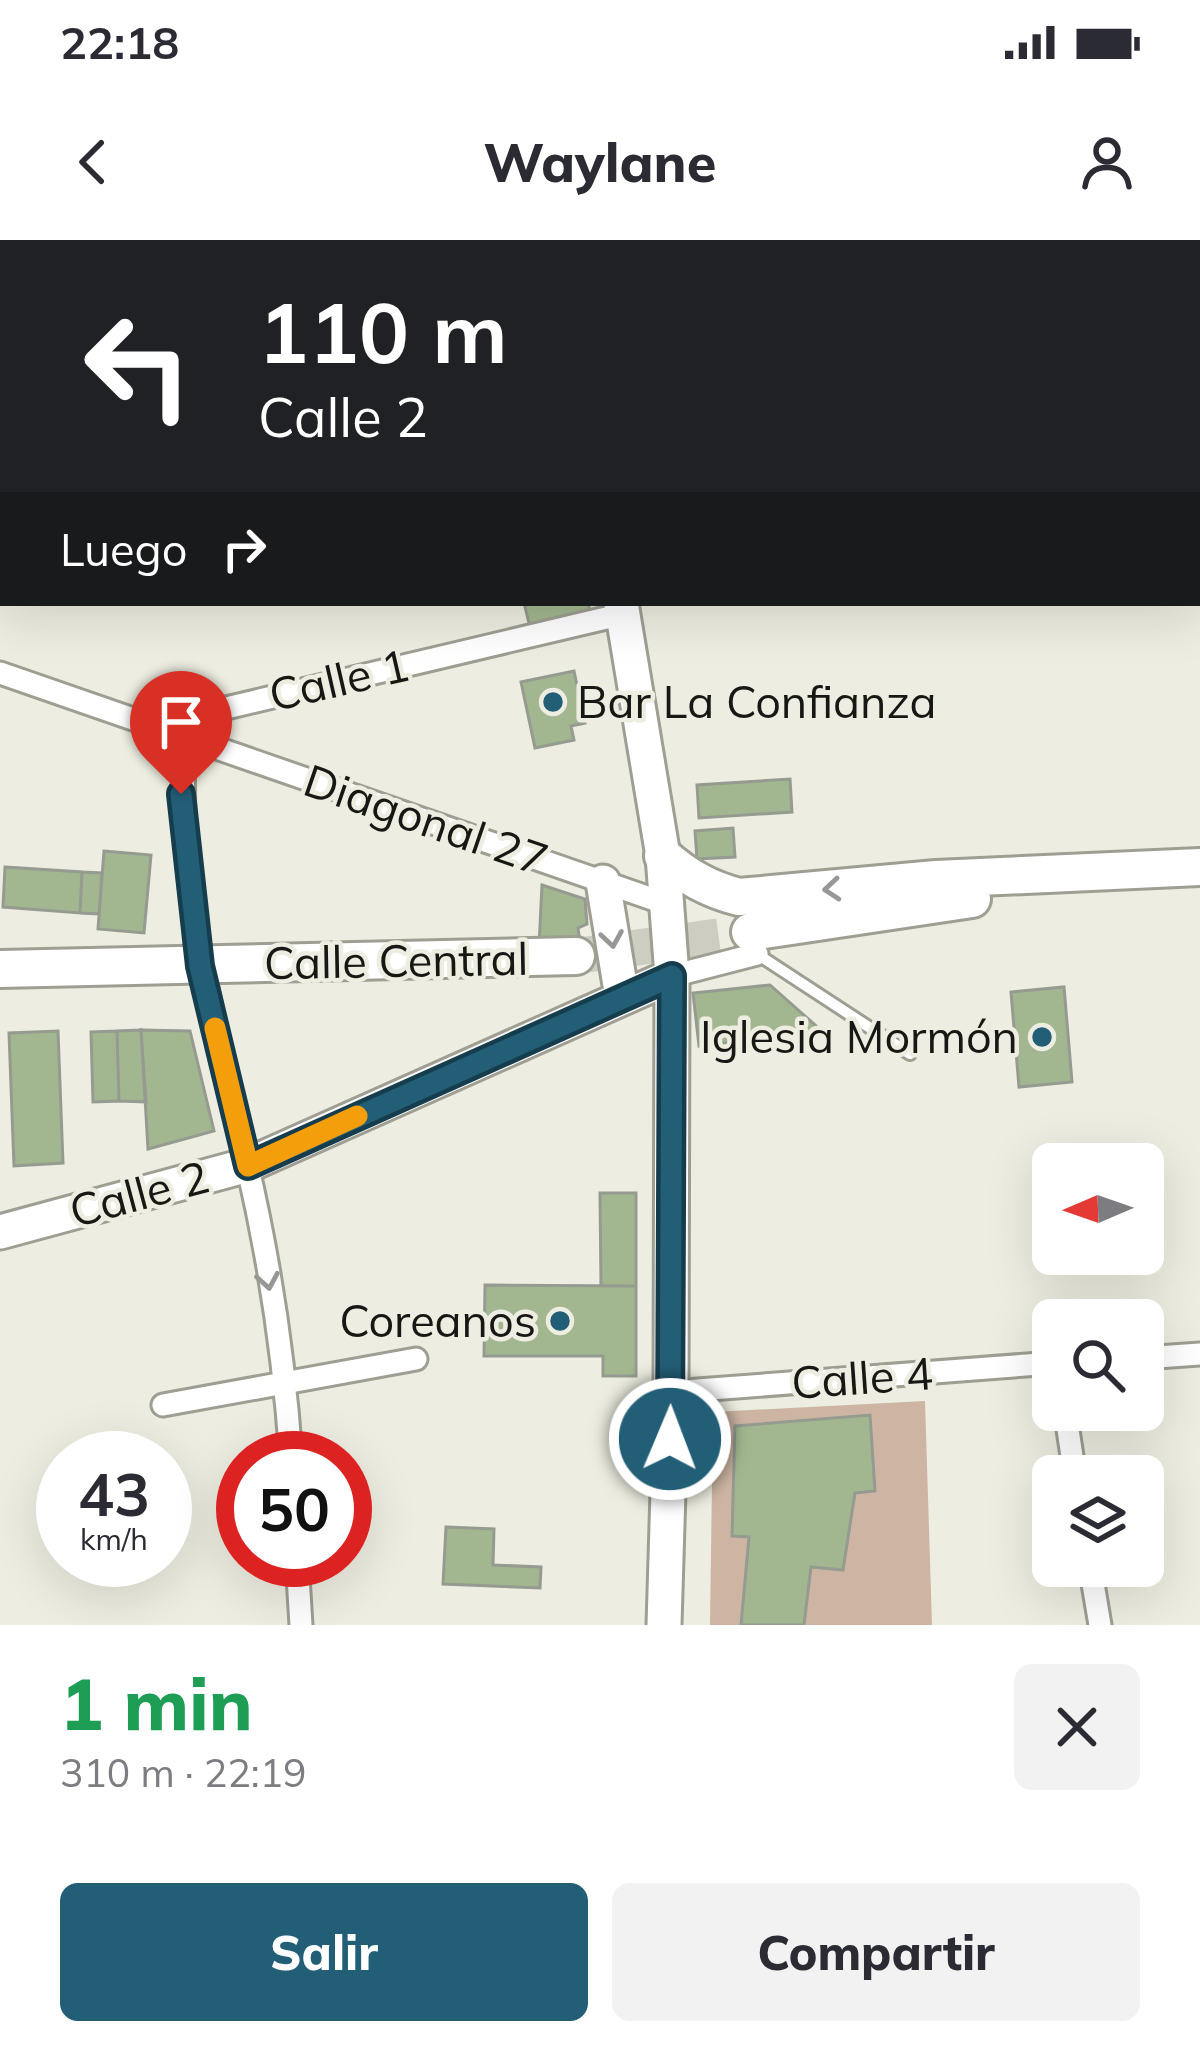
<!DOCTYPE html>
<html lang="es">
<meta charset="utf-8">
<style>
:root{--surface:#fff;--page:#f2f2f3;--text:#2b2b33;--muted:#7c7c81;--accent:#225e76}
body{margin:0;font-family:Mulish,sans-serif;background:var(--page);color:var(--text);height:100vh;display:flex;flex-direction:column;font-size:45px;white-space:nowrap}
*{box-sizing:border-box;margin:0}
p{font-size:39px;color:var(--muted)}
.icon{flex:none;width:66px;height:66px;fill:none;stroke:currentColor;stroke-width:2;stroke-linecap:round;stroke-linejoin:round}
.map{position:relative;height:1385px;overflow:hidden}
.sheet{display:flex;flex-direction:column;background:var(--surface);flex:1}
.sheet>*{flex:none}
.guide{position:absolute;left:0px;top:0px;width:1200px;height:366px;box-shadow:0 12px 48px #0002;background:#202124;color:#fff;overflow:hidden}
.needle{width:78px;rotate:268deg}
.tools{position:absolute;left:1032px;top:903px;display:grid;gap:24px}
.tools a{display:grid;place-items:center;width:132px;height:132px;border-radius:18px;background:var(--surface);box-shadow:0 12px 48px #0002;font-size:60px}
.speed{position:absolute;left:36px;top:1191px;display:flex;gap:24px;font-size:60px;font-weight:700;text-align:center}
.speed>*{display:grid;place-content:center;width:156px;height:156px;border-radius:50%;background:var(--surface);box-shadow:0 12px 48px #0002;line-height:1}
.speed small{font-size:30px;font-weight:400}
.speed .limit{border:18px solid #d22;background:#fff;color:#111}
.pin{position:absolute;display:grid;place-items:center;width:102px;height:102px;color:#fff;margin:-123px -51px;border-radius:50% 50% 50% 0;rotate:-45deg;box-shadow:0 0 12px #0007}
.pin .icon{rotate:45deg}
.me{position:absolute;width:132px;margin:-66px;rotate:1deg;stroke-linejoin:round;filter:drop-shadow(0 0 9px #0008)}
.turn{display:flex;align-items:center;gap:42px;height:252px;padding:0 60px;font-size:54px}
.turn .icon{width:156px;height:156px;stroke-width:2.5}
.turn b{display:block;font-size:84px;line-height:102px}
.then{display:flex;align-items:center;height:114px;padding:0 60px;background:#0003;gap:24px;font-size:45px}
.round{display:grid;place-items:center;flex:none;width:126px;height:126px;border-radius:18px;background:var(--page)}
.head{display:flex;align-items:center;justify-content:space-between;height:204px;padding:0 60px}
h1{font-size:72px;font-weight:800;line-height:90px;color:#1e9e55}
.primary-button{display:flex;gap:24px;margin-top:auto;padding:24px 60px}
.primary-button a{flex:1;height:138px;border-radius:18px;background:var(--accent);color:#fff;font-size:48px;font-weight:800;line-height:138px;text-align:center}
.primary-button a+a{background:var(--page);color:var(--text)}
.status{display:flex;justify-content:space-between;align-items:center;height:84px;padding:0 60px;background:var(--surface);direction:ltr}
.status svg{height:33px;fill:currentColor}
header{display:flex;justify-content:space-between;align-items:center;height:156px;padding:0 60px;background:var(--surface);font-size:54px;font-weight:800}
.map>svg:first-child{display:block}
.green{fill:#ceb5a3}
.building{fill:#a2b78f;stroke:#959b91;stroke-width:3}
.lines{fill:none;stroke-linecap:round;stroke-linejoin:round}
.primary-tunnel{stroke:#cdcdc2;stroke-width:36;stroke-dasharray:36 18;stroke-linecap:butt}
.lane-casing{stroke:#9e9e93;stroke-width:16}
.street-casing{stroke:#9e9e93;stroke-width:27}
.secondary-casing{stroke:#9e9e93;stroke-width:39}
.primary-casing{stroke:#9e9e93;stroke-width:42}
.lane{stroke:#fff;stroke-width:10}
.street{stroke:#fff;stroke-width:21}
.secondary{stroke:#fff;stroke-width:33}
.primary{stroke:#fff;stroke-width:36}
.oneway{stroke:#979795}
.route-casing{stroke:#163d4d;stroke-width:30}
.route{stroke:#225e76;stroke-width:21}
.slow{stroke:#f59e0b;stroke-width:21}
.poi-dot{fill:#225e76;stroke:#edede1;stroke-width:4.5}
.labels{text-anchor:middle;stroke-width:9;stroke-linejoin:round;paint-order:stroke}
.street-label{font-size:45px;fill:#171713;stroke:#edede1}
.poi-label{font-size:45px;fill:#171713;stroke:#edede1;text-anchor:end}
</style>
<div class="status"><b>22:18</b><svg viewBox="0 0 49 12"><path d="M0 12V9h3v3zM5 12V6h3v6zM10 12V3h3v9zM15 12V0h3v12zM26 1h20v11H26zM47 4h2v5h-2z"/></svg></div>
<header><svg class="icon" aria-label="back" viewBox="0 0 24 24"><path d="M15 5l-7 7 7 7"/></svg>Waylane<svg class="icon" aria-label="person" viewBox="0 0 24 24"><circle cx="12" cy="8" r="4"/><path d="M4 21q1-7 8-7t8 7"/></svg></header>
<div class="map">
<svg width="1200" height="1385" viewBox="0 0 1200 1385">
<rect width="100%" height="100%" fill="#edede1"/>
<path class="green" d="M925,1161L932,1385H804L811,1327L855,1253L875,1250L869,1175L732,1295L749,1297L741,1385H710L713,1172Z"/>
<path class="building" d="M524,363H588L591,374L530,387Z
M574,431L585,483L571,486L574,500L535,508L521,442Z
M790,539L792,572L699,578L697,545Z
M733,588L735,617L697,619L695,591Z
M104,611L151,615L144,693L98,689Z
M5,627L82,632L80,673L3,667Z
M82,632L102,633L99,674L80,673Z
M542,645L585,659L587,684L578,688L580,702L539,706Z
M770,745L823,792L699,806L693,753Z
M1064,747L1072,842L1019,847L1011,752Z
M141,790L190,791L214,891L148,909Z
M141,790L146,862L119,861L117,791Z
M58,791L63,923L14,926L9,793Z
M117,791L119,861L93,862L91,792Z
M600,953H636V1046H601Z
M485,1045L636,1046V1136H603V1116H484Z
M870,1175L875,1251L855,1253L843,1330L811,1327L804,1385H741L749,1297L732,1296L735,1186Z
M446,1287L494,1289L493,1325L541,1327L540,1348L443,1344Z"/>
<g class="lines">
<path class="primary-tunnel" d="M576,716L750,692"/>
<defs>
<path id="lane" d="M757,714L910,814"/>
<path id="street" d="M653,0L683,3
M185,3L199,0
M1197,40H1200
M0,43H3
M0,277L3,276
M0,433L667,664
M185,497C175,641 214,780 246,920C269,1017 284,1118 291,1218
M185,497L205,473L623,374
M672,736L757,714
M1143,1118L1200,1114
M671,1152L1053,1123
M163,1165L416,1119
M1065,1170L1075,1236
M297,1320L301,1385
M1090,1326L1100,1385"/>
<path id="secondary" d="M551,0V3
M621,363L663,616L672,736L671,1152L664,1385
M603,642L622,757
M0,992L248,925L672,736"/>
<path id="primary" d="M663,616C687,637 708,649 739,657L936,639L1200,627
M750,692L972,659
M0,729L576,716"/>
</defs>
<use href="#lane" class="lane-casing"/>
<use href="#street" class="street-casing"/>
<use href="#secondary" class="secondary-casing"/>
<use href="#primary" class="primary-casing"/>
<use href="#lane" class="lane"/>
<use href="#street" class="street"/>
<use href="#secondary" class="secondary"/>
<use href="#primary" class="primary"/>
</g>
<defs><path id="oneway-chevron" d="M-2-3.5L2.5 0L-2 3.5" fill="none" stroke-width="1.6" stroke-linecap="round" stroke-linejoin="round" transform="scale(3)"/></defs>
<g class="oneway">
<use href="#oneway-chevron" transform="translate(832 649) rotate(175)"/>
<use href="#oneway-chevron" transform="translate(612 699) rotate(81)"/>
<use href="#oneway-chevron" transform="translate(268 1041) rotate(80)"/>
</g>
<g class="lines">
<defs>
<path id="route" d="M181,554L200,726L248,926L672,736L670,1199"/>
</defs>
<use href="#route" class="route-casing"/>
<use href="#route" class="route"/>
<path class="slow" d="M215,788L248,926L357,876"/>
</g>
<g class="poi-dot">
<circle cx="553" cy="462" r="12"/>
<circle cx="1042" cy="797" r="12"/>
<circle cx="560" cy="1081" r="12"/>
</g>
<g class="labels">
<g class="street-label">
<text transform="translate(339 440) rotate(-13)" y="16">Calle 1</text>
<text transform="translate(426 580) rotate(19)" y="16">Diagonal 27</text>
<text transform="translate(396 721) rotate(-1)" y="16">Calle Central</text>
<text transform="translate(139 954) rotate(-15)" y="16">Calle 2</text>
<text transform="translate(862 1138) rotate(-4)" y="16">Calle 4</text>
</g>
<g class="poi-label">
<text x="577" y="478" text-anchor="start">Bar La Confianza</text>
<text x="1018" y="813">Iglesia Mormón</text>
<text x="536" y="1097">Coreanos</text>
</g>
</g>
</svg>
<div class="tools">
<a><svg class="needle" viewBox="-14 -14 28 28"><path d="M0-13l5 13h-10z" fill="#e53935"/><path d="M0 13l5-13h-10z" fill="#7c7c81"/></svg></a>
<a><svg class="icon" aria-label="search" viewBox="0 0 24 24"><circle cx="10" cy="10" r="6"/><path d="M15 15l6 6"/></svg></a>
<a><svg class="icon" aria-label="layers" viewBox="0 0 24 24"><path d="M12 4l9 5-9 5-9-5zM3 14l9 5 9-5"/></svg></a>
</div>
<div class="speed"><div>43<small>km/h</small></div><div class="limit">50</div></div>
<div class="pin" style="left:181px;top:554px;background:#d93025"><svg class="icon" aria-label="arrive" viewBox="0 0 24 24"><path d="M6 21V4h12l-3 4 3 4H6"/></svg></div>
<svg class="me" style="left:670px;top:1199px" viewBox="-20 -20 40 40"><circle r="17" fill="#225e76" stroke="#fff" stroke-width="3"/><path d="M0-11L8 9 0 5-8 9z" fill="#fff"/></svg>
<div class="guide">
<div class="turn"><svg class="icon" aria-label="left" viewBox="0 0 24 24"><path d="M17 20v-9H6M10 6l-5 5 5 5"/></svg><div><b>110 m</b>Calle 2</div></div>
<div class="then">Luego<svg class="icon" aria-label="right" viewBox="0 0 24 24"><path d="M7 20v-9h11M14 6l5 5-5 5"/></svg></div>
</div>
</div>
<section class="sheet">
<div class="head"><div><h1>1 min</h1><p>310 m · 22:19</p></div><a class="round"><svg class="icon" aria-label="close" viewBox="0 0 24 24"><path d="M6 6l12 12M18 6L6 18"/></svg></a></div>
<div class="primary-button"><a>Salir</a><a>Compartir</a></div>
</section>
